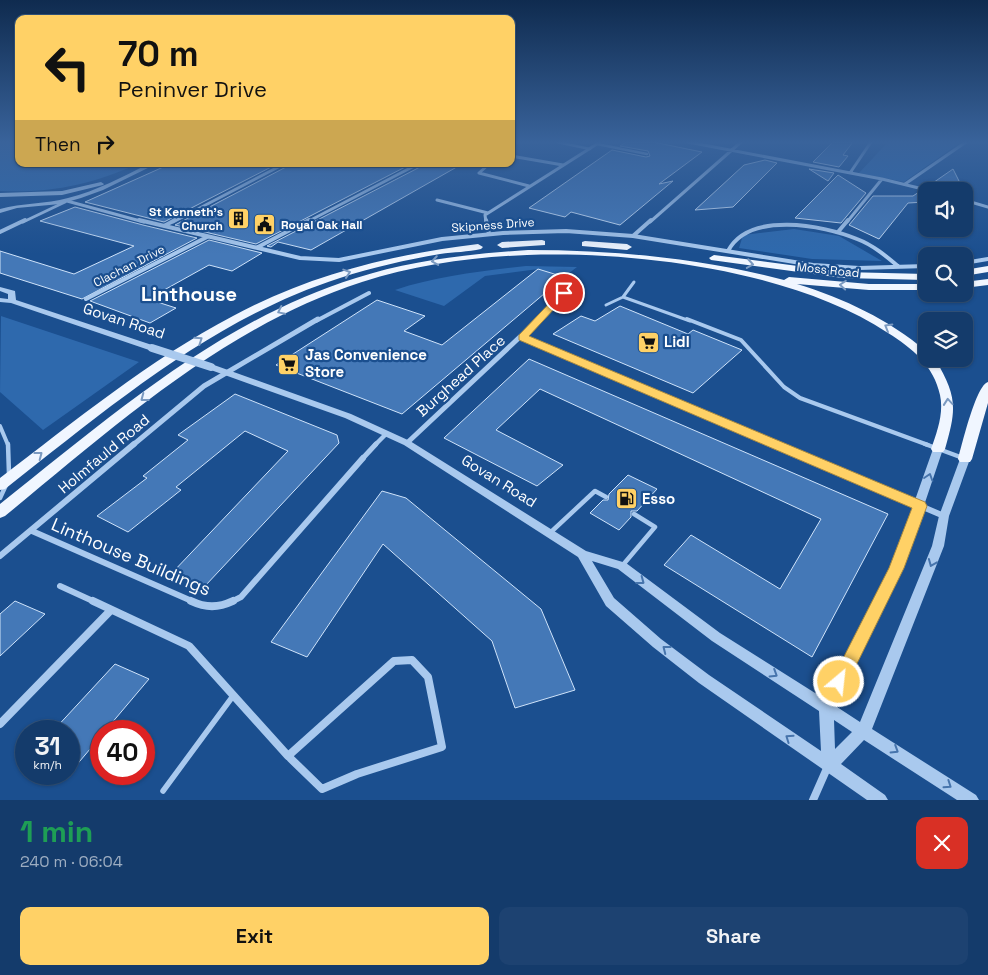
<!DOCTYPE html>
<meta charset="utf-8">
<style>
:root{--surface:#143b6b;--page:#1d4271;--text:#f1f3f6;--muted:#9dadc1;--line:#33557e;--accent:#ffd166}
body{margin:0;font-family:"Space Grotesk",sans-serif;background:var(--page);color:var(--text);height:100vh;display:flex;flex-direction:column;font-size:19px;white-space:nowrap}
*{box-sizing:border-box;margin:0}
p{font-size:16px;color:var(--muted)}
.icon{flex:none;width:28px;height:28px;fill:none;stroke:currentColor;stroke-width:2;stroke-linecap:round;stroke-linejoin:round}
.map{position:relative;height:800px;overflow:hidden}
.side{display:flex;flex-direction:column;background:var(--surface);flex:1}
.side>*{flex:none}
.top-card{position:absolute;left:15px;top:15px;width:500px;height:152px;border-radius:10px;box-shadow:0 1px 4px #0004,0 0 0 1px var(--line);background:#ffd166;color:#111;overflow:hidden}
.buttons{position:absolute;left:918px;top:182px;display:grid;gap:10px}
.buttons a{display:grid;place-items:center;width:55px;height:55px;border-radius:10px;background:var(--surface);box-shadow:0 1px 4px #0004,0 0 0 1px var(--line);font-size:25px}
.speed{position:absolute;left:15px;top:720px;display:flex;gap:10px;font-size:25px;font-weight:700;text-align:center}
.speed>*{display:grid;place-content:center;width:65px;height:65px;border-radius:50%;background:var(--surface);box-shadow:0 1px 4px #0004,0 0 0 1px var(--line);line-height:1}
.speed small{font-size:12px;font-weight:400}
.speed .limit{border:8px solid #d22;background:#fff;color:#111}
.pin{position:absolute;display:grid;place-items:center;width:42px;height:42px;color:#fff;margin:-21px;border:2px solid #fff;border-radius:50%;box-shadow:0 1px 5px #0007}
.me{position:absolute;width:55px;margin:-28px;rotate:28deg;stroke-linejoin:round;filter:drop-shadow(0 0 4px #0008)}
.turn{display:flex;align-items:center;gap:18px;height:105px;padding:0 20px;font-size:22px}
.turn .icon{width:65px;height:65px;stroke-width:2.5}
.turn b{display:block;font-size:35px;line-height:42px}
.then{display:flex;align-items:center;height:48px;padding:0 20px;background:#0003;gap:10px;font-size:19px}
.round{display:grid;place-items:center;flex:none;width:52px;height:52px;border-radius:10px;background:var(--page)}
.head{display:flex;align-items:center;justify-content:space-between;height:85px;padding:0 20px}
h1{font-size:30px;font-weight:700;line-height:38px;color:#1e9e55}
.cta{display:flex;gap:10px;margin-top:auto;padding:10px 20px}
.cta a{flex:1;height:58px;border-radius:10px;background:var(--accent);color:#111;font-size:20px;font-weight:700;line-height:58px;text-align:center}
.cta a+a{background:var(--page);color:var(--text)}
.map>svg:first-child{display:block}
.green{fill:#2e69ad}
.building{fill:#4478b7;stroke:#cfe3fa}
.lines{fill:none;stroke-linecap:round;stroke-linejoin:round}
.service-far4{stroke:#a9c9ee;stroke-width:2.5}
.service-far3{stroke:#a9c9ee;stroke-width:3}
.service-far2{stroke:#a9c9ee;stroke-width:4}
.service-far1{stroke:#a9c9ee;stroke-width:4.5}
.service{stroke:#a9c9ee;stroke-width:5.5}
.pedestrian-far1{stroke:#a9c9ee;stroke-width:4.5}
.pedestrian{stroke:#a9c9ee;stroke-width:5}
.minor-far4{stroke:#a9c9ee;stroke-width:3}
.minor-far3{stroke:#a9c9ee;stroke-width:4}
.minor-far2{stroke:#a9c9ee;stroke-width:5}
.minor-far1{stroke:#a9c9ee;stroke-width:6}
.minor{stroke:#a9c9ee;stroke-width:8}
.tertiary{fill:#a9c9ee;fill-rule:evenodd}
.primary{fill:#f0f6ff;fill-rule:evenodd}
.tertiary-bridge{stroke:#a9c9ee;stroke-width:8}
.oneway{stroke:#7b9ac1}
.oneway2{stroke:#4674ac}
.route{fill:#ffd166;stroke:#a68842}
.labels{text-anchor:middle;stroke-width:4.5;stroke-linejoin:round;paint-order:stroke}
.far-poi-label{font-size:12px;font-weight:bold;fill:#fff;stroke:#1b4f8f;text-anchor:end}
.far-street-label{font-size:12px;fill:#fff;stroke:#1b4f8f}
.street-label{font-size:15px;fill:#fff;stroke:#1b4f8f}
.poi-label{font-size:15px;font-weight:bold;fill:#fff;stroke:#1b4f8f;text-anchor:start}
.near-street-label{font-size:18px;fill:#fff;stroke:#1b4f8f}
.district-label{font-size:20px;font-weight:bold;fill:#fff;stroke:#1b4f8f}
</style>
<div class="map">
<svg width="988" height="800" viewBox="0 0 988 800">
<rect width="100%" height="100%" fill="#1b4f8f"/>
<path class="green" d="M0,142H19V164H138C90,185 52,193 0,191Z
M888,142H961L904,182L859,173Z
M794,229L839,236L882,261L812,259L739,248L743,235Z
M526,266L577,267L564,277L538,269L485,276L444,306L395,290C437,276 482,271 526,266Z
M1,316L139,362L43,430L0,392Z"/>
<path class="building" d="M626,142H653L702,152L659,184L673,181L620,225L571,212L565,217L529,208L612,150L646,157L650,156L648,151L620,146Z
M833,142H853L843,155L848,156L839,167L813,162Z
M765,160L777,163L733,207L695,210L744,165Z
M170,164H277L164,222L85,202Z
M287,164H411L256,244L175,225L286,167Z
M421,164H462L311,250L278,242L271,247L267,246L420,167Z
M809,169L834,173L828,181Z
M953,169L967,197H964V191H934L933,188L927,187Z
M838,175L866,193L841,223L795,218Z
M919,192L926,193V202L908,203L879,239L849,225L873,196H913Z
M75,207L143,225L197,238L82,299L0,273V251L74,274L134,246L40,221Z
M209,240L262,253L232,271L209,265L148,299L176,308L150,323L90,301Z
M538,269L564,277L402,414L276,365L377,300L425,316L404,331L442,345Z
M620,306L688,334L693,330L742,350L693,393L553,334L581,316L595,321Z
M529,359L888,514L812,657L664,565L691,535L780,589L821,519L540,389L496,430L563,465L537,486L444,438Z
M235,394L337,435L339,443L205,586L171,574L288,451L245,431L176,487L181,490L128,532L97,516L147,478L143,476L188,440L178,435Z
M628,475L657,489L637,511H631V517L619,530L590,513L603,500H608L609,494Z
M382,491L406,498L541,609L575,690L515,708L492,641L383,544L307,657L271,642Z
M15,601L45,614L0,656V614Z
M115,664L149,679L105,731H101V736L69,774V731H53Z"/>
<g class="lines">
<path class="service-far4" d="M557,142L590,149
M597,144L647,154"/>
<path class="service-far3" d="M623,297L690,321
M606,305L623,297L634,282"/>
<path class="service-far2" d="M687,319L741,340L784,387L800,398L928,445
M0,426L8,445"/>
<path class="service-far1" d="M8,444L9,474
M925,444L963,458
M0,498L6,485
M551,532L595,491L606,497
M622,566L655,527L634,514"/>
<path class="service" d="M163,791L233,696"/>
<path class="pedestrian-far1" d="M375,445L386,434"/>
<path class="pedestrian" d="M363,458L376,444"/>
<path class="minor-far4" d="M688,142L882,179L931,191
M511,156L563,165
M489,164L479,173L529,186
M850,173L871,142
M905,184L966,142
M437,200L488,213
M964,200L988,207
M67,201L144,222
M23,222L65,202
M173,222L284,164
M307,222L418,164
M486,222L485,215L600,142
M650,222L741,142
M847,222L882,179"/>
<path class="minor-far3" d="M139,220L300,258L339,260L442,239L503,233L566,231L633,236L813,265L859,268L926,266
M486,220L489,234
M164,226L175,220
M0,232L25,220
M838,232L848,220
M633,236L651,220
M258,247L309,220
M728,251C749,211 823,225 857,239C873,245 886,256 899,267
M964,263L988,259
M86,299L207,237
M316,321L369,293
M538,321L573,283"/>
<path class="minor-far2" d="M523,337L778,445
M407,443L539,319
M133,445L204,386L318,319"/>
<path class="minor-far1" d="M775,444L944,516
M32,531L194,602
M0,556L134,444
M60,586L95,602
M231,602L241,597L363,458"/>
<path class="minor" d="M93,601L189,646L288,756
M191,601C206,608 218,608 233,601
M412,660L428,677L442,747L357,774L322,789L288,756L394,661Z
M0,724L111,610
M813,800L828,766"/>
<path class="tertiary" d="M149,164H156L103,190L81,198L60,204L17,208L0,213V209C22,203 46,204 68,198C97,191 123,176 149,164Z
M101,182L104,184L103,185L62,195L0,197V193L62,191Z
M0,287L15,291L16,300L155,346L156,348L152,350H149L11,303L0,302V298L8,299V294L0,291Z
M208,365H214L351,414L410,441L586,551L626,563L720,633L823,698L891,568L933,449L935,447H941L943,449L903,568L834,705L860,722L932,546L939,516L960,459L962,457H968L970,459L949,516L944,546L872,729L976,795L979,800H957L864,740L841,764L885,795L888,800H867L699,683L653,647L606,606L578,557L404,445L345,418L208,369L207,367ZM592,561L618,569L712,641L819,711L821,751L709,675L661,639L614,598ZM834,720L852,732L835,749Z"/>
<path class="primary" d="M542,240L545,241V245L502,248L497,245L502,242Z
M585,241L627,244L632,247L627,250L582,246V242Z
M478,244L483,247L481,249C468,252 454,252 440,254C406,260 373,267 340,278C212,319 110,407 5,489L0,490V478C75,421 149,360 233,316C309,275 393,254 478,244Z
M528,250C614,250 700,258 784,280L789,277L869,284H926V290H869L797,284C845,299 888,319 926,351V359H935C957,396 957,408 945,449L943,452H933L931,449C937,432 944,413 940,395C934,366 912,348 888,333C794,271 638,251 527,255C472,257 415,265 362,282C225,326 115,426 5,516L0,518V504C110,417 220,320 356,278C412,260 470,254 528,250Z
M714,255L843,272L926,274V280L843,278L711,260L709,258Z
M988,266V272L964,276V270Z
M988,279V285L964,288V282Z
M988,382V403L972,459L970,462H960L958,459C962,445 976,385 988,382Z"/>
<path class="tertiary-bridge" d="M152,348L211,367"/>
</g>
<defs><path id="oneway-chevron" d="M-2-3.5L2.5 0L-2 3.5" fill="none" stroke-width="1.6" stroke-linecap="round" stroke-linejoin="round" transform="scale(1.25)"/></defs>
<g class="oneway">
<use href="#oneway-chevron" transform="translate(435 261) rotate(171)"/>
<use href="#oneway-chevron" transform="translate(750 264) rotate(9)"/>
<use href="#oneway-chevron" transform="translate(347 273) rotate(-18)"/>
<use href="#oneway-chevron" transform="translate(843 285) rotate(-176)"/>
<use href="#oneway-chevron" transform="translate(281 311) rotate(154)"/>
<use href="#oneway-chevron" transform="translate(888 327) rotate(-150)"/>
<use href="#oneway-chevron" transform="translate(199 340) rotate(-34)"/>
<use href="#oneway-chevron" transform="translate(144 398) rotate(143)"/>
<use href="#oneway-chevron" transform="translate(948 402) rotate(-95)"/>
<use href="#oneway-chevron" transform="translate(39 455) rotate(-37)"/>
</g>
<g class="oneway2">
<use href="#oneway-chevron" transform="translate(929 477) rotate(-72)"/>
<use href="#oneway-chevron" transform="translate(932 563) rotate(112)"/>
<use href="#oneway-chevron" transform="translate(641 581) rotate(37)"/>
<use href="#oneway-chevron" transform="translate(666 649) rotate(-142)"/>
<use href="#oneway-chevron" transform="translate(774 674) rotate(32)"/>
<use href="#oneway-chevron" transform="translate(789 738) rotate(-145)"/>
<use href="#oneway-chevron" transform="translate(895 750) rotate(32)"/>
<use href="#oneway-chevron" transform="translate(948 785) rotate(34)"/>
</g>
<linearGradient id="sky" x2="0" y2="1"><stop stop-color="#0f2b4f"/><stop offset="0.56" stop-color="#39639b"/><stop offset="1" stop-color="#39639b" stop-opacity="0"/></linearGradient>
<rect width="988" height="254" fill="url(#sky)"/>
<path class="route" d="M561,291L569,293L529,336L925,502L927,506L904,568L845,688L839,690L833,688L831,682L889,568L912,508L519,340V335Z"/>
<defs>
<symbol id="building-square" viewBox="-11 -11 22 22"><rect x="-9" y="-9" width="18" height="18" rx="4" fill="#ffd166" stroke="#1b4f8f"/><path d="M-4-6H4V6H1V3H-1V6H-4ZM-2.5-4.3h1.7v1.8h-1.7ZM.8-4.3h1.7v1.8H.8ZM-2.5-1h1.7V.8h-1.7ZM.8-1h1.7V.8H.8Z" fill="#111"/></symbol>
<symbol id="civic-square" viewBox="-11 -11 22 22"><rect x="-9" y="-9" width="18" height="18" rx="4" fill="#ffd166" stroke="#1b4f8f"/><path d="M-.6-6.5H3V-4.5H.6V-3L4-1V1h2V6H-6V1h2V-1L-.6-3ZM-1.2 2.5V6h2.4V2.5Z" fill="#111"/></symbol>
<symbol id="supermarket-square" viewBox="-11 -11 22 22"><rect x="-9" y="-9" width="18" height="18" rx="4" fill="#ffd166" stroke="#1b4f8f"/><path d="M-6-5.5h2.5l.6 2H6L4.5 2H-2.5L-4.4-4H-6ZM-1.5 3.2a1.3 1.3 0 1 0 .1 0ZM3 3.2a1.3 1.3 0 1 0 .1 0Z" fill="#111"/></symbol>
<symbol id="fuel-square" viewBox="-11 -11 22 22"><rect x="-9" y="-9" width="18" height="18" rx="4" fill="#ffd166" stroke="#1b4f8f"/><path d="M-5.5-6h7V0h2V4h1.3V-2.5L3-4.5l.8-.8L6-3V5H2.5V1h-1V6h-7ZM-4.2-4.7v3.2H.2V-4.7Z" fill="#111"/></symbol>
</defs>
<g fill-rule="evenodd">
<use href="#building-square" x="226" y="206" width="25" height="25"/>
<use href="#civic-square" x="252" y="212" width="25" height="25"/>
<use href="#supermarket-square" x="636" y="330" width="25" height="25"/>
<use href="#supermarket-square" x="276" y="352" width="25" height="25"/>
<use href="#fuel-square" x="614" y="486" width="25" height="25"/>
</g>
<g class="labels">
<g class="far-poi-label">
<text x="223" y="216">St Kenneth's<tspan x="223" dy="14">Church</tspan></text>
<text x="281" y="229" text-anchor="start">Royal Oak Hall</text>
</g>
<g class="far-street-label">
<text transform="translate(493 225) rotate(-4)" y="4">Skipness Drive</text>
<text transform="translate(129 266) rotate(-27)" y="4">Clachan Drive</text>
<text transform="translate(828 270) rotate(6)" y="4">Moss Road</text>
</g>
<g class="street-label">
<text transform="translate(124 321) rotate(18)" y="5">Govan Road</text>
<text transform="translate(461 376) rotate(-42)" y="5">Burghead Place</text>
<text transform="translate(104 454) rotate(-40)" y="5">Holmfauld Road</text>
<text transform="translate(499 481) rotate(32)" y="5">Govan Road</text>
</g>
<g class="poi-label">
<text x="664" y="347">Lidl</text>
<text x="305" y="360">Jas Convenience<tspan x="305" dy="17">Store</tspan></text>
<text x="642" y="504">Esso</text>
</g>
<g class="near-street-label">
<text transform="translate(131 557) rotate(23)" y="6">Linthouse Buildings</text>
</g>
<g class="district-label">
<text x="189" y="301">Linthouse</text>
</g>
</g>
</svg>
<div class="buttons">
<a><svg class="icon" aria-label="sound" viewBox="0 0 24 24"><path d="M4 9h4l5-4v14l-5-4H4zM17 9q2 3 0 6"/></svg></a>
<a><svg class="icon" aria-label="search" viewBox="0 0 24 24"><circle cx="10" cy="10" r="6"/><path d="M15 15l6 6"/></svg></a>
<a><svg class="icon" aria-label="layers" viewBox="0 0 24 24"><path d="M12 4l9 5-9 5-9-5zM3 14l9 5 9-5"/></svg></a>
</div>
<div class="speed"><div>31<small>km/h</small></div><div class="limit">40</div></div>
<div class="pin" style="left:564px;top:293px;background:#d93025"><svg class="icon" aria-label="arrive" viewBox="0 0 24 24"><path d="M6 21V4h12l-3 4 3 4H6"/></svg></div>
<svg class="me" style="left:839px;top:682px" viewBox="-20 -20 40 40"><circle r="17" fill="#ffd166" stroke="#fff" stroke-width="3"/><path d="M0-11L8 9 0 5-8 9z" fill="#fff"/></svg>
<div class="top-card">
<div class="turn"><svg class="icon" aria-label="left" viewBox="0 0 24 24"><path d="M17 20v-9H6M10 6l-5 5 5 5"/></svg><div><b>70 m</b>Peninver Drive</div></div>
<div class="then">Then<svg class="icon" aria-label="right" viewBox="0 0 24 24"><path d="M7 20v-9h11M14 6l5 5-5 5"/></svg></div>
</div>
</div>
<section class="side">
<div class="head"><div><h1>1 min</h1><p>240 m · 06:04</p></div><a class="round" style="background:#d93025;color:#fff"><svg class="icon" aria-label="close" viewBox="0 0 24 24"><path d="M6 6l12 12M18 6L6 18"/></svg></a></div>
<div class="cta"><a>Exit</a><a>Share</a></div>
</section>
